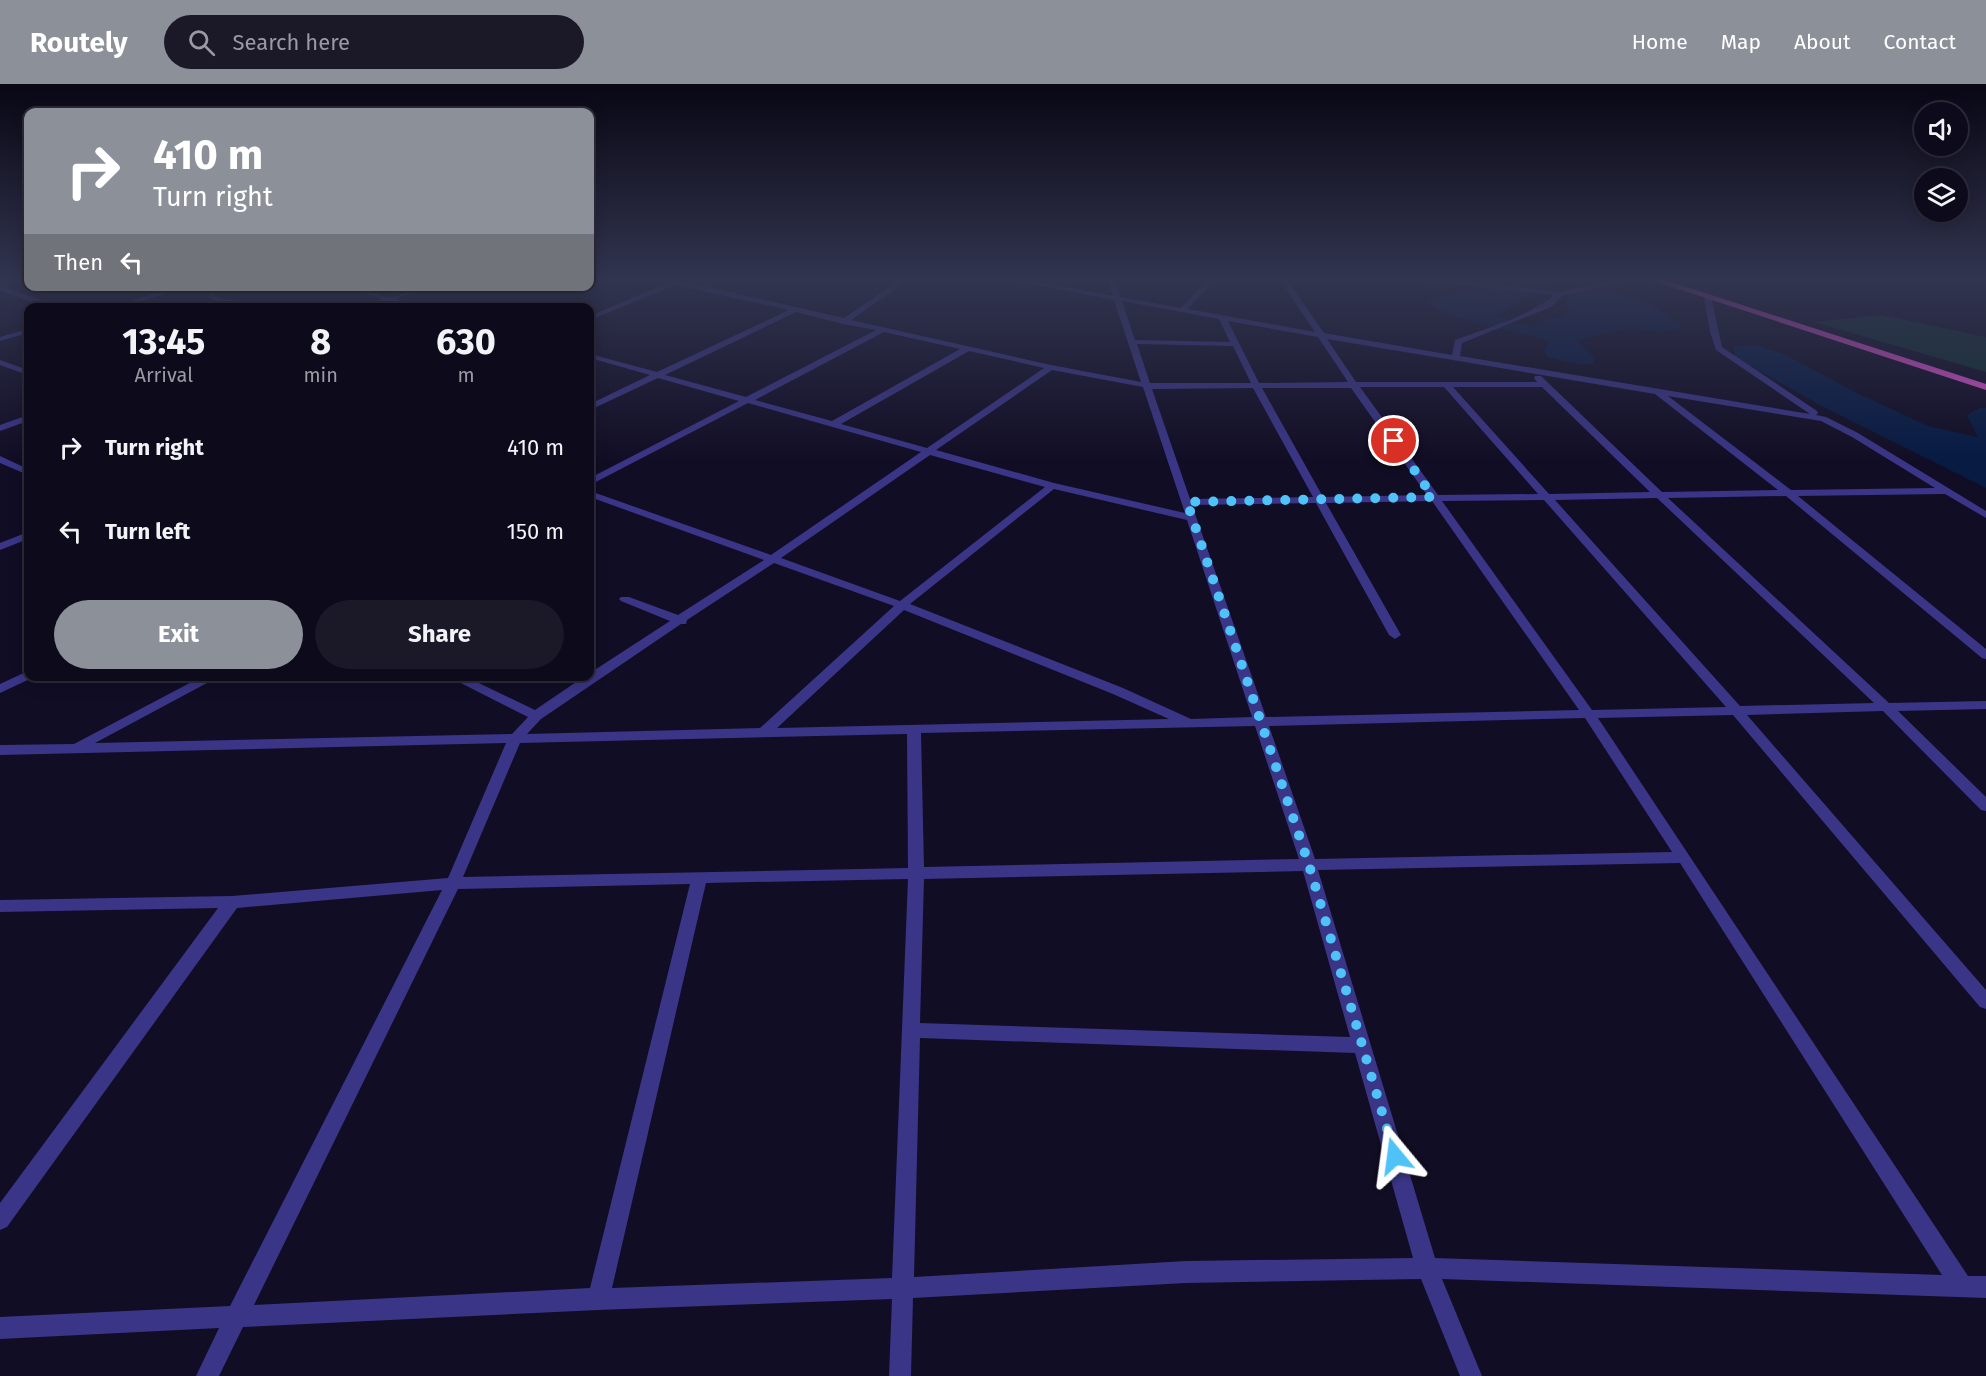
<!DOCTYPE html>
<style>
:root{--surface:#0d0a1b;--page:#1b1828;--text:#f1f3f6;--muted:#9a9aa3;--line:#2d2b3a;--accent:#8c9099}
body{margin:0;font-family:"Fira Sans",sans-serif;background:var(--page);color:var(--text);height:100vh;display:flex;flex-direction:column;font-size:22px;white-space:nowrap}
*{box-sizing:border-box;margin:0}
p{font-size:20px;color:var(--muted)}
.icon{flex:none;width:33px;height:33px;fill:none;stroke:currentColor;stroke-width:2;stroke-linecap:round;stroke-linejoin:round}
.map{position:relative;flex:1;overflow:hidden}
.drawer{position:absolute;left:24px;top:219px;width:570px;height:378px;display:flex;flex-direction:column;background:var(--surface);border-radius:12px;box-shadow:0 3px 15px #0003,0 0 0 2px var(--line)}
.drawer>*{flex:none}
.guide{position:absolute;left:24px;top:24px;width:570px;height:183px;border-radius:12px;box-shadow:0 3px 15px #0003,0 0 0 2px var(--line);background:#8c9099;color:#fff;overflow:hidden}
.fabs{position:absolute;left:1914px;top:18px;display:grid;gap:12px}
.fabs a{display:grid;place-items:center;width:54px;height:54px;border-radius:50%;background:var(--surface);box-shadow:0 3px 15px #0003,0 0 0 2px var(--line);font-size:30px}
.pin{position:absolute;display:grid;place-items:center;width:51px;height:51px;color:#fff;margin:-26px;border:3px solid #fff;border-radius:50%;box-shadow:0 2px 6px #0007}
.me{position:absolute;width:66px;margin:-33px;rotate:344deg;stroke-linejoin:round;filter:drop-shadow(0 0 4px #0008)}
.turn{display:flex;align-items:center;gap:21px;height:126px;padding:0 30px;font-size:27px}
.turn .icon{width:78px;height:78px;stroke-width:2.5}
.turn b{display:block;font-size:42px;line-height:51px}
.then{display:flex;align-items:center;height:57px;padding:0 30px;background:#0003;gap:12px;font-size:22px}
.eta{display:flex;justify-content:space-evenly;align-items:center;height:102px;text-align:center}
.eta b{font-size:36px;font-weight:700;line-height:42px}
.cta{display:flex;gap:12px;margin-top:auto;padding:12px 30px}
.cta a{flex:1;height:69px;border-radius:36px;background:var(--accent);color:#fff;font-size:24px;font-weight:700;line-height:69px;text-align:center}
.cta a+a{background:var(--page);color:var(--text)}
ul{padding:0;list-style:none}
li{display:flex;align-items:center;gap:18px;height:84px;padding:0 30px}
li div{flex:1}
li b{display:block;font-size:22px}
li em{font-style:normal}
header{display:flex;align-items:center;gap:36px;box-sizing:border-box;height:84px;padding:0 30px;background:var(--accent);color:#fff}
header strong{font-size:28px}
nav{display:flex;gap:33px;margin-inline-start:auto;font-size:21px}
.search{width:420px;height:54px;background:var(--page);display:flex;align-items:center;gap:15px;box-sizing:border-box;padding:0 21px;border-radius:33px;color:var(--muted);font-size:22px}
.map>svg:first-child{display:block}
.green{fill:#0f2f2e}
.water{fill:#071b43}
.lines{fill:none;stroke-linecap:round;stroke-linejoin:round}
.minor{fill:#3a3586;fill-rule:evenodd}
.trunk{fill:#e251ce;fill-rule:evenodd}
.route{stroke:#4fc3f7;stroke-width:10;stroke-dasharray:0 18}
</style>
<header>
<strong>Routely</strong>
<div class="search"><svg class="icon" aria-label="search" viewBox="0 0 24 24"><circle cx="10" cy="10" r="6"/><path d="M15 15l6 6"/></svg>Search here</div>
<nav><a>Home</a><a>Map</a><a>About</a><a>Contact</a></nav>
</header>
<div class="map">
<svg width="1986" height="1292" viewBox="0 0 1986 1292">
<rect width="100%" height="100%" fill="#110d24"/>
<path class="green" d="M1881,231L1986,253V288L1814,238Z"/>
<path class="water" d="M1494,196H1568L1541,202L1518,219L1500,230L1499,232C1509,239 1523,242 1535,241C1544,234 1559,235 1569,228L1566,218L1568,212C1577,206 1589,207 1600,208C1633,211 1656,220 1682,241L1679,245L1659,248L1629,244L1580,255L1578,258L1596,275L1592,280H1578L1546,273L1544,265L1549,259L1546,256C1514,245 1451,240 1427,217L1435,213L1491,204L1497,200Z
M1757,261L1788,272L1855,308L1928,342L1978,353L1967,331L1980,324H1986V404L1818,320L1735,273L1734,262Z"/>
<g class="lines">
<path class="minor" d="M661,196H677L844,234L900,196H908L851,236L1051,281L1141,298L1114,216L1012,196H1029L1113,212L1108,196H1115L1120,213L1181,224L1207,196H1214L1188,225L1315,248L1280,196H1287L1324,249L1452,271L1455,256C1484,245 1532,231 1554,211L1451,200L1376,196H1455L1560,208L1617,196H1632L1562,212L1551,223L1462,259L1460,272L1810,330L1716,266L1710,248L1704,214L1711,212L1722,263L1817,327L1818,329L1816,331L1826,333L1858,349L1986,427V434L1945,410L1798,412L1986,565V575L1982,574L1786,412L1668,414L1889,619L1986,617V625L1898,627L1986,713V727L1981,726L1883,627L1747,631L1986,906V925L1980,923L1733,631L1598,634L1968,1192H1986V1214L1442,1195L1482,1292H1460L1421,1195L1186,1199L913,1214L911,1292H889L892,1215L598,1226L243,1243L219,1292H196L219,1244L0,1255V1233L230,1222L442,806L237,824L7,1143L0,1146V1119L218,824L0,828V816L232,812L448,794L506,659L0,671V661L74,660L203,592H220L95,659L512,650L528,633L447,592H464L535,626L585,592H590V589L670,537L621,517L619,515L621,513H629L678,531L764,476L590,413V407L771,471L921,368L748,319L590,401V394L739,317L658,294L590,326V320L650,291L590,274V270L657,288L789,226L675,201L590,236V232L667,199ZM1122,217L1219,235L1230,258L1135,256ZM796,228L843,240L876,246L746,313L665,291ZM1228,237L1318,253L1348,298L1259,299ZM884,248L960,265L832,337L755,316ZM1327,255L1655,310L1778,406L1662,408L1541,292H1535L1534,294L1537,298H1356ZM1137,260L1233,262L1251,299H1150ZM969,267L1044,284L927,364L841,340ZM1052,286L1143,303L1185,429L1054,399L936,366ZM1360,303H1444L1538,410L1438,411ZM1453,303H1542L1650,408L1549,410ZM1253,304L1313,413L1190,415L1152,305ZM1262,304H1351L1427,411L1323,413ZM1668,312L1821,337L1852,353L1935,404L1791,406ZM930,371L1045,403L900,517L781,474ZM1054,405L1187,436L1252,633L1191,635L1123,604L910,520ZM1657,414L1874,619L1740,622L1555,416ZM1544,416L1726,623L1592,626L1442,417ZM1432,417L1579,626L1266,633L1192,421L1316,419L1389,551L1395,555L1401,551L1326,419ZM774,479L894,522L760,644L527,650L541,635L681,540H686L687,536ZM904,526L1113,610L1169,635L777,644ZM1585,634L1672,768L1315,775L1269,642ZM1255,642L1299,775L924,783L921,649ZM907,650L908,784L463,793L520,659ZM1680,779L1942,1191L1435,1174L1318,786ZM1303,787L1350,953L920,939L924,795ZM908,795L892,1194L612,1204L706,799ZM690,800L590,1204L254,1221L458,805ZM920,954L1355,969L1413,1174L1186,1177L914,1193Z
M0,202L58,222V224H47L0,206Z
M177,202H189L121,224H109Z
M344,202C359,202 378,213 390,213C404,211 416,202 431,202L396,215L420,224C409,224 400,218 390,218C381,217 370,224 360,224L382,215Z
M212,210L223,215L234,216V220L243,224L227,223V220L209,214L208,212Z
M28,245V249L0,257V253Z
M0,276L28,286V291L0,281Z
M28,331V337L0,347V341Z
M0,372L28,385V391L0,379Z
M28,448V455L0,466V459Z
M28,587V592L32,594L0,609V600Z"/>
<path class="trunk" d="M1651,196H1665L1986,300V306Z"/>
</g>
<linearGradient id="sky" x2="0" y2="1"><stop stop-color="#090714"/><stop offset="0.52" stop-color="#323550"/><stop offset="1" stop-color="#323550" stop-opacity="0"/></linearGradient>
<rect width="1986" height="377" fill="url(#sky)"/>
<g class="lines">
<path class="route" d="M1394,357L1433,413L1187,418L1309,781L1395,1072"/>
</g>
</svg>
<div class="fabs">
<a><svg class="icon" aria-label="sound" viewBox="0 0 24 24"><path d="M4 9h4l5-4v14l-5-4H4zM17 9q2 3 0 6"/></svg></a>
<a><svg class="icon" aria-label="layers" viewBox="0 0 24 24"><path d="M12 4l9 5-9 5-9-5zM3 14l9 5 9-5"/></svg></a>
</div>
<div class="pin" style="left:1394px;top:357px;background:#d93025"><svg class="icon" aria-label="arrive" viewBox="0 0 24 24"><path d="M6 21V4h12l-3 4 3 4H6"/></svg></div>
<svg class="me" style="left:1395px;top:1072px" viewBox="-20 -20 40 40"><path d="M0-17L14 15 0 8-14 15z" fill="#4fc3f7" stroke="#fff" stroke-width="4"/></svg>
<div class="guide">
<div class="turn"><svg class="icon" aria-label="right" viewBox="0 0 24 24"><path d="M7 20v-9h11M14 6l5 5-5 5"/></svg><div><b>410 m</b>Turn right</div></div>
<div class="then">Then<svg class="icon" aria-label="left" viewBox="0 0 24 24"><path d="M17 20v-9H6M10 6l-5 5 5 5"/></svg></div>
</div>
<section class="drawer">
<div class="eta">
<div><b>13:45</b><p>Arrival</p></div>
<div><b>8</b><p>min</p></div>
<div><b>630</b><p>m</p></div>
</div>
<ul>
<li><svg class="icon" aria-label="right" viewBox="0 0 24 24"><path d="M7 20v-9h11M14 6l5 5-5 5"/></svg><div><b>Turn right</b></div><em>410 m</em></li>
<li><svg class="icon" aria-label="left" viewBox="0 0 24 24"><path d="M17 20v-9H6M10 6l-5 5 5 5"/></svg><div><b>Turn left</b></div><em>150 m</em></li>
</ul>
<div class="cta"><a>Exit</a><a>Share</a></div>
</section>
</div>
